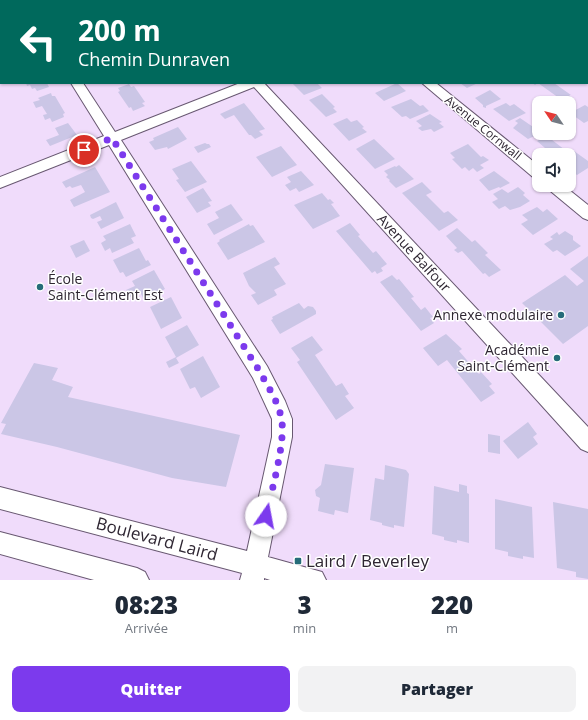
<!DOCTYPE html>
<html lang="fr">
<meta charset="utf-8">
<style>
:root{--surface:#fff;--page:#f2f2f3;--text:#1f2937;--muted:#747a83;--accent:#7c3aed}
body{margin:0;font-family:"Open Sans",sans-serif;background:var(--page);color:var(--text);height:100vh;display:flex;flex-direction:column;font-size:15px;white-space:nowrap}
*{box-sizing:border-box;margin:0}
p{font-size:13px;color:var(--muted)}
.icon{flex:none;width:22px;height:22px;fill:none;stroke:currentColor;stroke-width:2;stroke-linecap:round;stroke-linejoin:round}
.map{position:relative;height:580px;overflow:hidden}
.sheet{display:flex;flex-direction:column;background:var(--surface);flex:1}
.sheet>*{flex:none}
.top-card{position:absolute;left:0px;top:0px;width:588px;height:84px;box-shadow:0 1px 3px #0004;background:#00695c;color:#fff;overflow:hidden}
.needle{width:26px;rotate:305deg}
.fabs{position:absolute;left:532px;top:96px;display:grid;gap:8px}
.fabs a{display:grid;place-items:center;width:44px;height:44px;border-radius:8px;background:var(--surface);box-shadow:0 1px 3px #0004;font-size:20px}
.pin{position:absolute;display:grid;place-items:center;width:34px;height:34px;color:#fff;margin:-17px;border:2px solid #fff;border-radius:50%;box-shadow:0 1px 4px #0007}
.me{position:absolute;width:44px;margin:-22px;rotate:12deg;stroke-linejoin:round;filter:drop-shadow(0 0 3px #0008)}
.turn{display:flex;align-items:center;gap:14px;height:84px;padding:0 12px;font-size:18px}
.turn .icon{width:52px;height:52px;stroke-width:2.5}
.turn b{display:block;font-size:28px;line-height:34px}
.eta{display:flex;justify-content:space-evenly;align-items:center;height:68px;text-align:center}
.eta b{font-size:24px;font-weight:800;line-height:28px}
.primary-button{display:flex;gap:8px;margin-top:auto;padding:8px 12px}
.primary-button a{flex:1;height:46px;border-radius:8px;background:var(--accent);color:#fff;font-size:16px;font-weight:800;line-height:46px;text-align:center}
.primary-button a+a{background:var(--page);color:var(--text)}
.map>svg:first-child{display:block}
.building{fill:#cbc6e6}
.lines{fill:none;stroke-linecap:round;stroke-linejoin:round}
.street-casing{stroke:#685871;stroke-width:2}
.street{fill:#fff;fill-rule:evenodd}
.route{stroke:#7c3aed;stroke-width:7;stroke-dasharray:0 12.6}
.poi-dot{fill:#256c79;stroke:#fff;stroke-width:1.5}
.labels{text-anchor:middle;stroke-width:3;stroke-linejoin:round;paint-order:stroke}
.far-street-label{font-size:12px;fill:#2e2632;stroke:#fff}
.street-label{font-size:14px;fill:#2e2632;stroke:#fff}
.poi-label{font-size:14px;fill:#2e2632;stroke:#fff;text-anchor:end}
.near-street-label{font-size:17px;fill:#2e2632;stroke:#fff}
.near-poi-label{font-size:17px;fill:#2e2632;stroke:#fff;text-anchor:start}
</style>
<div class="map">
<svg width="588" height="580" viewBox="0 0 588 580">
<rect width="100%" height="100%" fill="#f0dcfb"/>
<path class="building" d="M26,83H47L49,87L37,91L35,88L32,89L30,85L27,86Z
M292,83H317L322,88L304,95Z
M397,83L406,91L384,101L375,93Z
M460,83H478L467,88Z
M532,83H554L571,95H569L574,99L566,103L538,83L535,85Z
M129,84L131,87L134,86L145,102L142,103L145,106L133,111L131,107L129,108L118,92L120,91L118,88Z
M490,90L501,99L486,106V108L483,107V105L475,98Z
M51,93L52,96H55L65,113L63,114L64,117L52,122L50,118L45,120L43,115L47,114L42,106L36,108L33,102L40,100L38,98Z
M322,94L335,107L333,108L337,112L326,117L309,100Z
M411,99L420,106L423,105L429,111L410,119L406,116L402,117L391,107Z
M244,103L265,129L259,131L263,135L255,139L251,135H249L234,115L225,119L220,114Z
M506,103L510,106L514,104L526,113L509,121L493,109Z
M585,105L588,107V121L584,123L570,113Z
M430,114L442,122L439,123L444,127L434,132L431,129L422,131L418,128L422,126L416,121Z
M347,118L351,122L357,120L364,127L362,128L367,132L349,141L333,124Z
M520,118L539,131V133H541L528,139L513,128L518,123L515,121Z
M68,123L77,135L50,146L46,140L59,135L55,128Z
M178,127L187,139L168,149L167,147L155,150L149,142L154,140L153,138Z
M547,136L565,150L553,155L537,141Z
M374,139L395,159L375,169L356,149Z
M205,143L207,144H209L211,147L198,153L194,147Z
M468,144L481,157L483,156L489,160L480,165L484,168L477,172L473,168L469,171L465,167L462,169L452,159L455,158L450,153Z
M281,146L297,165L272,177L256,157Z
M574,151L588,161V168L577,175L569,169V159L572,158L567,155Z
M191,161L207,182L185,192L176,180L179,179L172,169Z
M399,165L414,179L396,188L389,181L390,180L386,177L388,175L384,171L395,166L396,167Z
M95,167L110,192L74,207L70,200L85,192L81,185L72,188L70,186L66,188L62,182Z
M301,171L314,185L299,192L296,188L290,191L285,185L291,182L287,177Z
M494,171L510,183L500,188L499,187L489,191L479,180Z
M422,182L432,192L426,195L444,213L448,211L458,220L439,231L402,193Z
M518,187L525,193L523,195L530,201L520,207L510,210L505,206L499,209L492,202L498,199L493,194L502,189L508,193Z
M203,188L212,201L208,202L211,206L197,213L186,197Z
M322,193L328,200L330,199L334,203L331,204L340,216L313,229L294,205Z
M116,202L124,218L101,229L97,222L102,220L100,216L93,219L91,218L90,215Z
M231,204L243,220L214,235L207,224L219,218L215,212Z
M537,207L543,212L547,209L558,219L533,235L521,224L528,220L522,215Z
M350,223L360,235L358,236L373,253L376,251L387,264L381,268L383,271L377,274L375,271L372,273L336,231Z
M130,224L136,236L131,238L134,243L112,253L110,248L105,251L101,243L106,240L103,236Z
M249,224L250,226L253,225L265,242L228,260L217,243L220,241L219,240Z
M457,228L472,242L475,240L488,253L485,255L501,270L489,277L485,273L483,274L462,251L458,253L454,250L457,248L446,236Z
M565,231L573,236V240L581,246L565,256L557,250L553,252L544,244L553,239L550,237L557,232L559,235Z
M84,240L90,251L76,258L70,246Z
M139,248L146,261L148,260L151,265L126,277L123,272L120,273L113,260Z
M588,256V326L563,344L522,303L565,275L577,286L584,281L570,269Z
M275,257L280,264L274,267L286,284L274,290L277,295L258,305L251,295L256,293L249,286L243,273Z
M154,270L165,289L144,300L140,292L130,297L126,290L135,286L132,281Z
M392,275L397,280L399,279L414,297L411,298L421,310L425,307L433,317L430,318L434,323L421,331L380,282Z
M171,297L182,318L161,329L150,307Z
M299,303L304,309L308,306L313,307L316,311V314L280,334L271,320L273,319L272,317Z
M187,325L199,345L176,358L179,363L169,368L166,362L176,357L165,337Z
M446,334L462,349L459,351L479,374L481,372L492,384L489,386L495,393L481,402L447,360L438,366L423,348Z
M312,336L323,350L315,355L336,386L342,383L349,394L345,396L354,408L336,420L297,362L300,360L291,348Z
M203,356L220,387L201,398L195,387L190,389L180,369Z
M34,363L58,368L52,380L73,387L68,397L240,435L226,487L172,478L57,447L1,434L6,424L1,423Z
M528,422L537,434L533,437L538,444L518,459L503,441Z
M488,434L500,436V454L488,452Z
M325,464L354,468L348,513L335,510L334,515L318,511L320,498L316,496L315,490L321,485Z
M385,465L406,470L409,474L404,527L394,525V528L382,525V523L370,520L375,478L384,480Z
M459,484L467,486V493L469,494V543L457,540V543L444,540V537L432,534L434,486L459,492Z
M495,499L532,507L534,558L523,556V559L508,556V552L495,549Z
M553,502L588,509V579L576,577V572L557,568Z"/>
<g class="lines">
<defs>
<path id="street" d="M19,0H30V1H19Z
M172,0H183V1H172Z
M320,0H331V1H320Z
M587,73H588V82H587Z
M71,83H83L115,132L240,83H264L588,427V452L581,449L254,87L121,140L267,366L285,401L292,419V437L268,557L322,572L326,580H270L264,578V580H240L242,573L0,509V487L247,551L272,437V419L253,378L109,145L0,188V177L104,136Z
M422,83H436L539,166V179L534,178Z
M546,185H563L588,205V220L583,218L548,189Z
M0,532L137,568L145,572L149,580H94L0,554Z"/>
</defs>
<use href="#street" class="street-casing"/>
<use href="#street" class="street"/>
</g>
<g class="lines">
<path class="route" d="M84,150L112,138L260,372C268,387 278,401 281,417C287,438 271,493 266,516"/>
</g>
<g class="poi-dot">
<circle cx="40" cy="287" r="4"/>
<circle cx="561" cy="315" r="4"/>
<circle cx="557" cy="358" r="4"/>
<rect x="294" y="557" width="8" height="8" rx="2"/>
</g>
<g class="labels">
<g class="far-street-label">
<text transform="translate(483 128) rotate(39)" y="4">Avenue Cornwall</text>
</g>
<g class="street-label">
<text transform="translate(414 253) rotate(47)" y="5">Avenue Balfour</text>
</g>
<g class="poi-label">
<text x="48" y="284" text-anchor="start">École<tspan x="48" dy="16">Saint-Clément Est</tspan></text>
<text x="553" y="320">Annexe modulaire</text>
<text x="549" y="355">Académie<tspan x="549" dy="16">Saint-Clément</tspan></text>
</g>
<g class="near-street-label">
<text transform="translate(157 539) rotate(15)" y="6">Boulevard Laird</text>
</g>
<g class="near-poi-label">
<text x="306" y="567">Laird / Beverley</text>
</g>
</g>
</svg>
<div class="fabs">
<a><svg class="needle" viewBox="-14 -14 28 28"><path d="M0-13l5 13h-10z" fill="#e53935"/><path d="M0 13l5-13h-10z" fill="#747a83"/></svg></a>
<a><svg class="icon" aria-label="sound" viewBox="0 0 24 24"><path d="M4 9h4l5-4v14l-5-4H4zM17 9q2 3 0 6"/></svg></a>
</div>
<div class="pin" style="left:84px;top:150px;background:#d93025"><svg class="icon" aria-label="arrive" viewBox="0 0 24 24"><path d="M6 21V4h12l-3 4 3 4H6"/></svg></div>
<svg class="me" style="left:266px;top:516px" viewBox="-20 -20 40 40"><circle r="19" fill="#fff"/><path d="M0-13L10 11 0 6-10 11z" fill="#7c3aed"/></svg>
<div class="top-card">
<div class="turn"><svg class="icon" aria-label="left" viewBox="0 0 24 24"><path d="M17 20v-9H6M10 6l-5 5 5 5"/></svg><div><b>200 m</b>Chemin Dunraven</div></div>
</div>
</div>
<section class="sheet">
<div class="eta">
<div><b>08:23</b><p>Arrivée</p></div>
<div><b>3</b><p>min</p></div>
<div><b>220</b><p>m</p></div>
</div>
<div class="primary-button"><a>Quitter</a><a>Partager</a></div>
</section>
